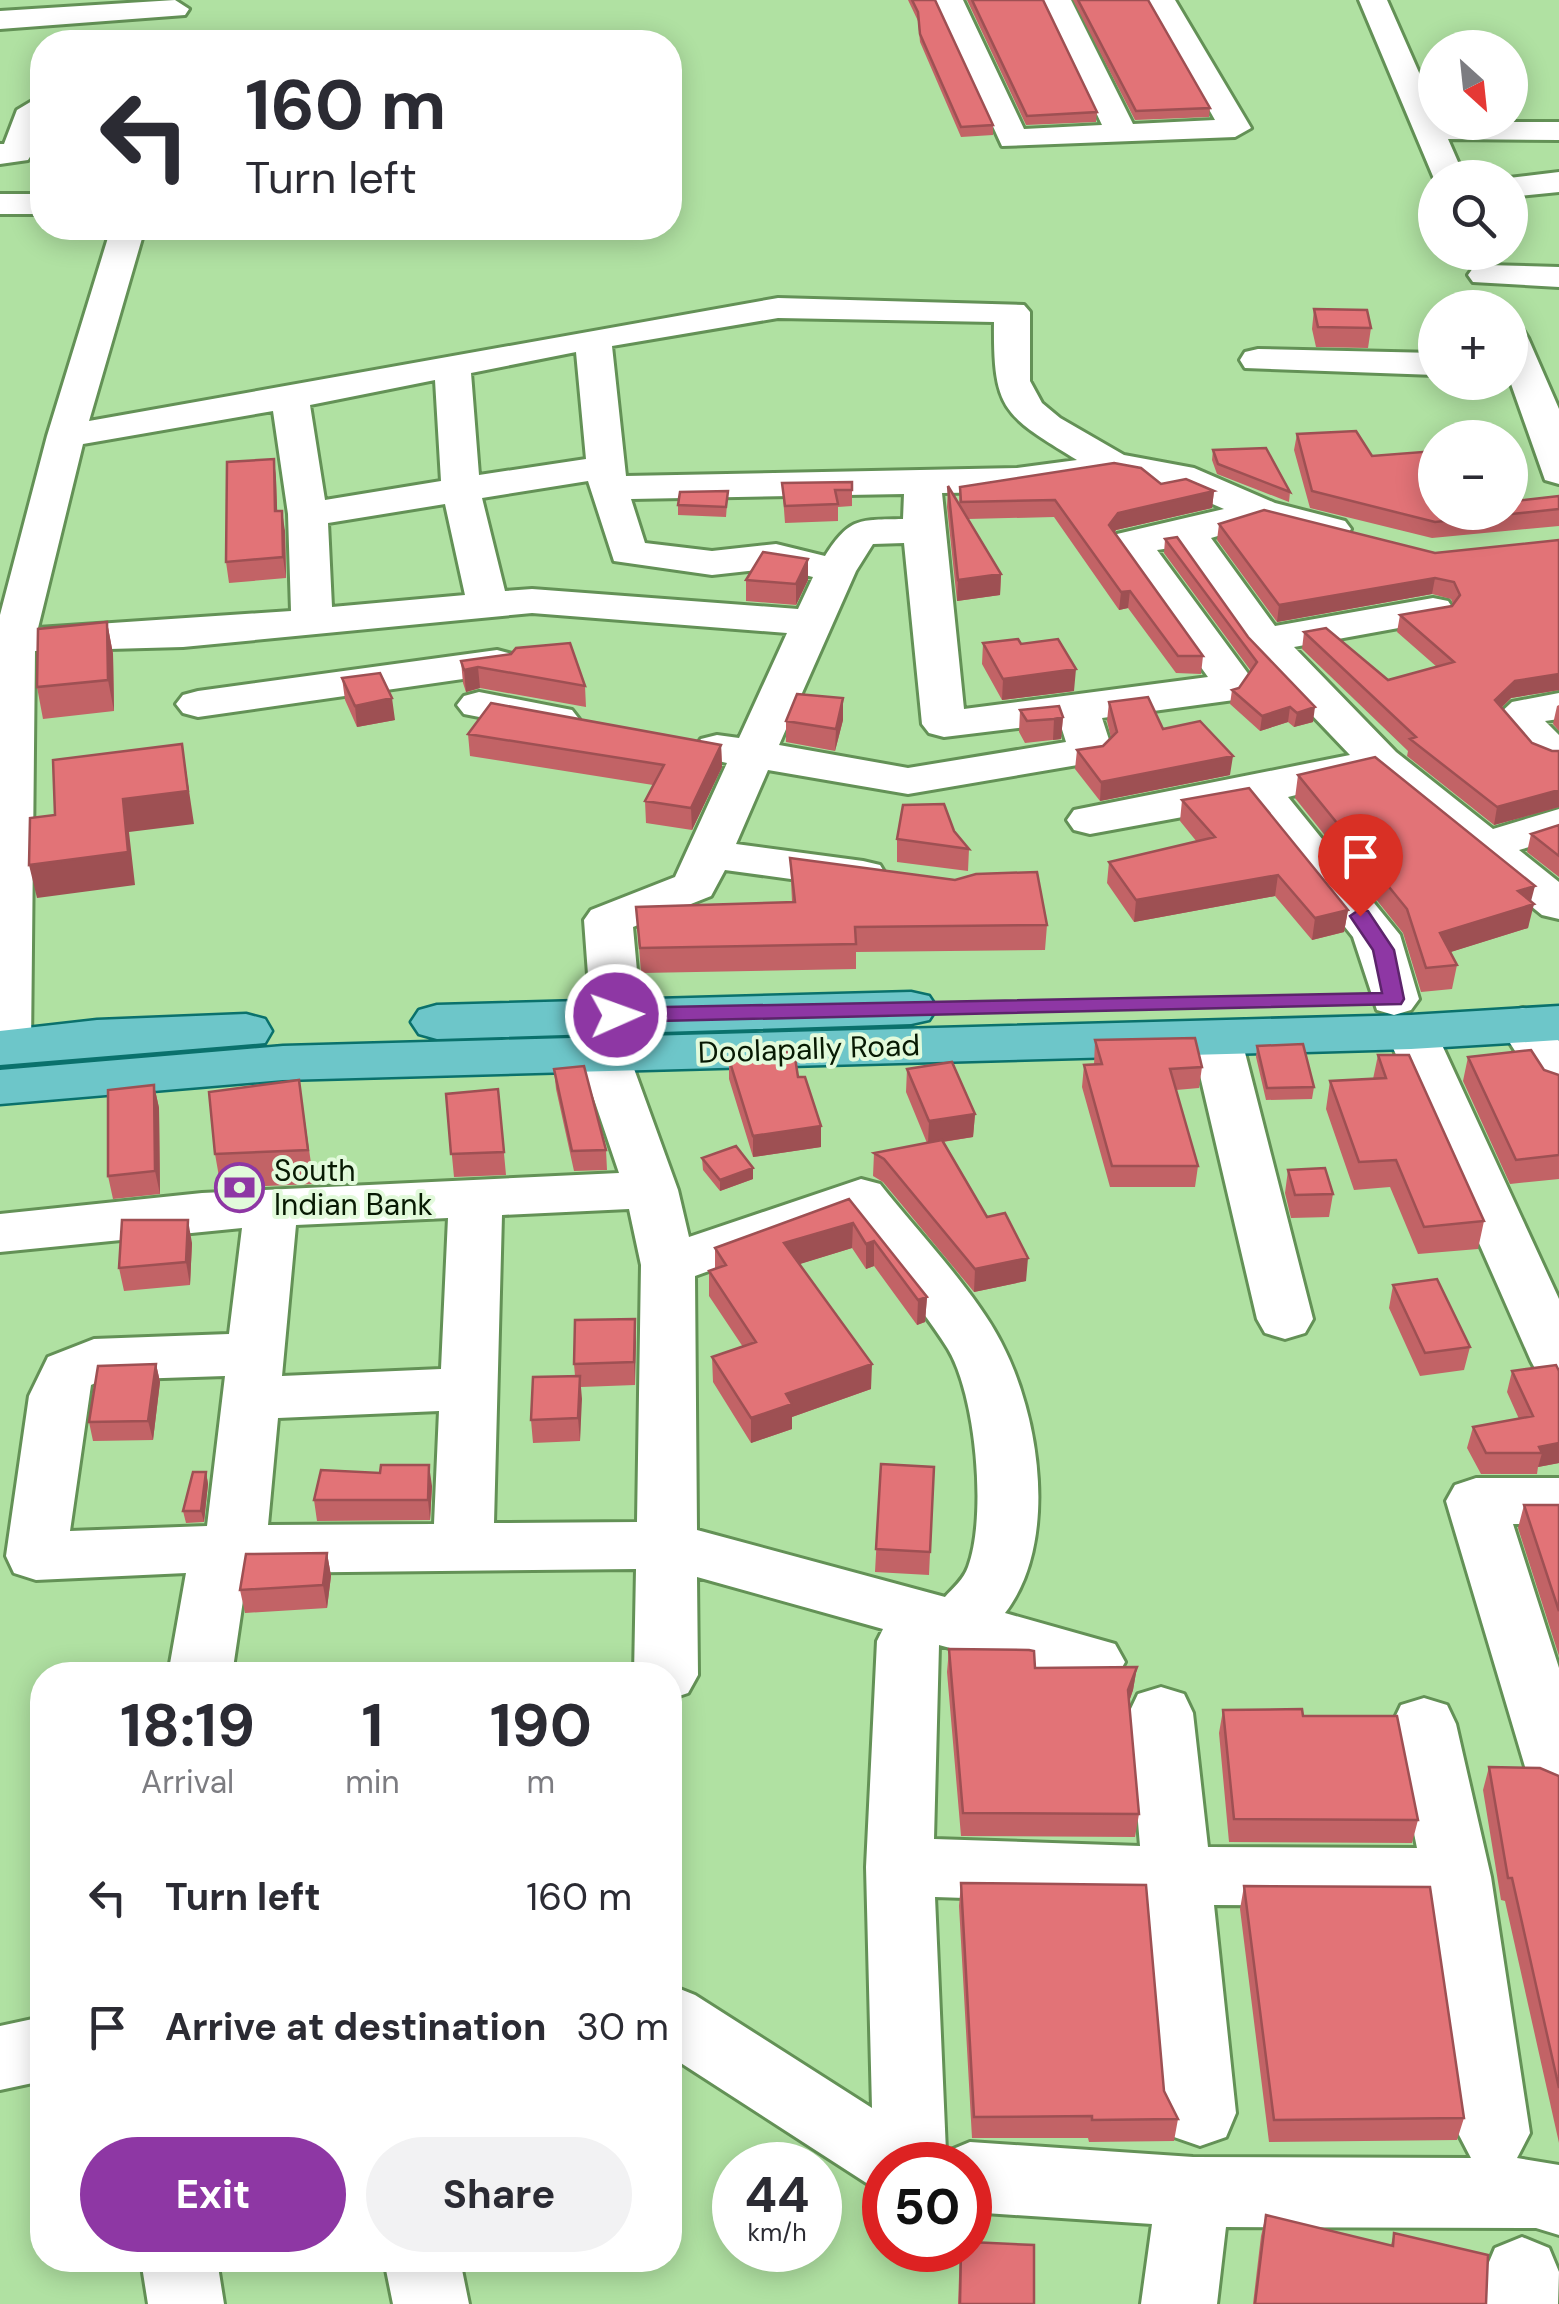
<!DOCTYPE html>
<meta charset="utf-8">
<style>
:root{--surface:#fff;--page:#f2f2f3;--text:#2b2b33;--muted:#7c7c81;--accent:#8e37a4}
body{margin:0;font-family:"DM Sans",sans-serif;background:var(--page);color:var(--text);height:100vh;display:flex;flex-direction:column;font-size:38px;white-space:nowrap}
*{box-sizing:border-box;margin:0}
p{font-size:32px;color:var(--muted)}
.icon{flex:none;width:55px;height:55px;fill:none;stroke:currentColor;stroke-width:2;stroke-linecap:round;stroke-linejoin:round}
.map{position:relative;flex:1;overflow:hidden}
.side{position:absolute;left:30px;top:1662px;width:652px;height:610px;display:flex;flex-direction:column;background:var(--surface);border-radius:40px;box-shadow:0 5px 25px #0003}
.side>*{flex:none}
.banner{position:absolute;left:30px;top:30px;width:652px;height:210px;border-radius:40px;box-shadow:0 5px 25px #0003;background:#fff;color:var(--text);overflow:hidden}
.needle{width:65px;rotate:153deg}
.tools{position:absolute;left:1418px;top:30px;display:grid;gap:20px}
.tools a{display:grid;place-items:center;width:110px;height:110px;border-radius:50%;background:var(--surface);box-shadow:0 5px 25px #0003;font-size:50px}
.speed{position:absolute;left:712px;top:2142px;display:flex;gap:20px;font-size:50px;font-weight:700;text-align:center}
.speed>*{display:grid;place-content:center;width:130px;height:130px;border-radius:50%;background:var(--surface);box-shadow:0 5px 25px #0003;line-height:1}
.speed small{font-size:25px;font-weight:400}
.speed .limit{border:15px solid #d22;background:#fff;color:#111}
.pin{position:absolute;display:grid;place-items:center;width:85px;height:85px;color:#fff;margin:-102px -42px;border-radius:50% 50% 50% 0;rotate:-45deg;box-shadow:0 0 10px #0007}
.pin .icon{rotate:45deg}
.me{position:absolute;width:110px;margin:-55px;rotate:88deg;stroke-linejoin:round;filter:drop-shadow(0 0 8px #0008)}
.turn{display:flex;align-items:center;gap:35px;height:210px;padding:0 50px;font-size:45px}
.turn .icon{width:130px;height:130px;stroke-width:2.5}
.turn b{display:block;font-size:70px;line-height:85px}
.eta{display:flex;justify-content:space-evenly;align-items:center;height:170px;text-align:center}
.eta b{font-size:60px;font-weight:700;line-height:70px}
.primary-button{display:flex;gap:20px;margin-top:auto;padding:20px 50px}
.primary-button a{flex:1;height:115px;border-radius:60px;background:var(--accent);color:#fff;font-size:40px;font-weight:700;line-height:115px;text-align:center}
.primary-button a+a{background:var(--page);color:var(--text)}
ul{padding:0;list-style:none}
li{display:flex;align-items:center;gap:30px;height:130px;padding:0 50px}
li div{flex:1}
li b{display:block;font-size:38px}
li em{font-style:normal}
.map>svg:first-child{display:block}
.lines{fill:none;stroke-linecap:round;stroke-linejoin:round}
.minor-casing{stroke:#639156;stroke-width:6}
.major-casing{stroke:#0a716c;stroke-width:5}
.minor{fill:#fff;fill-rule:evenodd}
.major{fill:#6dc6c9;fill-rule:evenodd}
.wall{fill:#c26366}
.shaded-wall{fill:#9e5053}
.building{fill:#e27377;stroke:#9e5053;stroke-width:2.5}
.route{fill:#8e37a4;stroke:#5c246b;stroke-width:2.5}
.labels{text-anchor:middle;stroke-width:8;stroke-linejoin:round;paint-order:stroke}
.street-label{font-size:30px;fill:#071903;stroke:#e2fadb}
.poi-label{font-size:30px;fill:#071903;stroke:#e2fadb;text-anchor:start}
</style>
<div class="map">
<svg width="1559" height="2304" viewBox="0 0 1559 2304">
<rect width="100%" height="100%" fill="#b0e1a2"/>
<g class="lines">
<defs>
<path id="minor" d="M175,0L189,9L185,15L0,29V11Z
M935,0H963L1024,129L1102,125L1043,0H1071L1133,124L1215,120L1147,0H1175L1251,128L1235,137L1002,146Z
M1359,0H1387L1435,109V122H1559V140L1448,139L1465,178H1435V181Z
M32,101L42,103C42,123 40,143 28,160L0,164V144H4L17,110Z
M1559,172V192L1510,197L1509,178Z
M0,194H42V214H0Z
M111,228H145L89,421L778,298L1024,305L1030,312V381L1042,403L1060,418L1124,455L1194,468L1275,503L1345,521L1351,529L1345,537L1331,541L1262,523L1211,538L1275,626L1433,598L1448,601L1454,610L1448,619L1294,647L1396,752L1493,829L1559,809V838L1519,850L1559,882V919L1542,915L1372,776L1288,797L1400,935L1419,999L1411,1010L1394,1015L1377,1010L1353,937L1248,805L1090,834L1074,830L1067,820L1074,810L1350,755L1249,649L1177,547L1157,550L1252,679L1234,700L1102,718L1112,749L1101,761L908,794L768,770L736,844L863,861L880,865L886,875L880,885L863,889L725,870L711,896L633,927L641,1015L634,1026L616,1031L598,1026L591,1015L584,920L591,910L675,877L727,763L701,757L695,748L701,739L717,735L739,738L787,633L532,613L183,647L35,651L31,1047L24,1058L0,1062V615L47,436ZM778,318L994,322C993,410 1003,415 1077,460L1017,468L626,476L612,346ZM576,352L586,459L479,475L471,373ZM435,380L441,481L325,500L310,405ZM273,411L288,514L291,611L38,628L83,444ZM1096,471L1171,486L1224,509L1117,534L1111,542L1208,677L964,709L942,493L1017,492L1091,479ZM588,481L614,561L712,575L776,568L813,577L798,609L532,589L505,591L482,498ZM904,494L903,519C859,520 850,517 825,556L776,544L712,551L645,543L631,499ZM445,504L465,595L332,607L328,523ZM904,543L922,724L929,733L944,737L1060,723L1066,742L908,768L779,745L856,571L873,544Z
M1485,265L1559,267V287L1473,282L1468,275L1473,268Z
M1510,327L1523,330L1528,338L1559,409V484L1545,480L1510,381Z
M1258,349L1435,353V375L1245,368L1240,360L1245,352Z
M497,650L512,654L518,663L512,672L198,717L183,713L176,704L183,695L198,691Z
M479,692L572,710L579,719L572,728L557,732L464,714L457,705L464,696Z
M1559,693V719L1545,721L1559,735V765C1533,769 1509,738 1495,718L1512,702Z
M1523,1008L1541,1013L1559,1041V1097L1541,1092L1498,1024L1505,1013Z
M1411,1016L1429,1021L1436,1032L1559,1299V1382L1539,1376L1531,1361L1386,1032L1393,1021Z
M1216,1021L1234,1026L1241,1037L1313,1319L1305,1333L1285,1339L1265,1333L1257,1319L1191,1037L1198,1026Z
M604,1039L622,1044L629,1055L678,1190L689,1237L861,1179L880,1184C916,1230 975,1291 1001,1342C1040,1416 1059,1543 1005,1613L1115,1644L1125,1662L1115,1680L1093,1687L939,1645L934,1839L1140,1846L1129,1713L1138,1694L1161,1687L1184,1694L1193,1713L1208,1847L1417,1848L1392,1724L1401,1705L1424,1698L1447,1705L1456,1724L1491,1877L1530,2133L1517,2158L1559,2165V2235L1536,2228L1226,2227L1217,2304H1141L1152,2224L970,2212V2165H885V2195L670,2056V1985L695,1995L872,2108L866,1867L877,1641L883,1629L697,1577L698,1675L688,1693L670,1699V1675H634L636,1569L247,1573L232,1675H168L186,1573L36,1580L14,1573L6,1556L29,1396L48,1357L94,1339L229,1334L242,1228L0,1252V1214L202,1193L619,1173L579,1055L586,1044ZM629,1209L641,1265L637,1522L494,1523L502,1215ZM448,1218L441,1369L282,1376L296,1225ZM850,1220C882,1263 920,1304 948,1349C976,1395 987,1516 968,1567C964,1579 953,1588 945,1597L697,1530L695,1276ZM225,1376L207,1526L70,1531L91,1385L102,1380ZM439,1411L434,1524L268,1525L278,1418ZM935,1897L1146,1904L1164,2113L1174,2137L1200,2146L1226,2137L1236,2113L1214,1905L1427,1906L1458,2133L1471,2158L1193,2157L970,2142L946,2152Z
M1476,1478H1559V1524H1513L1559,1668V1797L1536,1789L1526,1770L1446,1501L1455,1485Z
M42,2017V2081L0,2090V2026Z
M1522,2237L1549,2248L1559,2272L1558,2304H1482L1484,2274L1495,2248Z
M141,2260H217L224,2304H148Z
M384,2260H460L469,2304H393Z"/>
<path id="major" d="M911,992L929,996L937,1008L929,1020L911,1024L437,1039L419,1034L411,1022L419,1010L437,1005Z
M1559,1006V1040L1411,1049L283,1080L0,1104V1070L283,1046L1411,1015Z
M246,1014L265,1019L272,1031L265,1043L0,1065V1031L97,1020Z"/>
</defs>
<use href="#minor" class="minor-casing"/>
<use href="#major" class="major-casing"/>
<use href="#minor" class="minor"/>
<use href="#major" class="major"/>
</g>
<path class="wall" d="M908,0H935L993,125V135L961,137L920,42L918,21Z
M967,0H1043L1097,112L1096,122L1026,125Z
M1073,0H1148L1210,108L1209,117L1135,120Z
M1314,309L1371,328L1368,348L1316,347L1312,329Z
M1297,434L1372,456L1435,512L1559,496V526L1432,538L1310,508L1294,450Z
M1213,450L1290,492L1289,502L1217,474L1212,460Z
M274,459L276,479L277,511L285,531L286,578L229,583L226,562Z
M852,482V506L838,507V521L785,523L782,483Z
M1161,484L1214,491L1212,508L1116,530L1114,533L1203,656L1201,674L1176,673L1128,608L1119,610L1054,517L968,519L1001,574L1000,595L957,601L947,507L948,486L959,504L960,487Z
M728,491L726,517L678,515V505Z
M1219,524L1435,553L1559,540V690L1511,698L1501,708L1532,743L1552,751H1559V807L1494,825L1407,756L1408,751L1302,649L1304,632L1388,680L1437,667L1397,632L1400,615L1452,606L1453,604L1451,599L1432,594L1277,622L1217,540Z
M1165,539L1248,637L1313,722L1294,727L1288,722L1260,731L1230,704L1232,690L1239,688L1251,671L1164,553Z
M808,559V580L796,605L746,601V580Z
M107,622L113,654L114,711L43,719L37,687Z
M983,643L1021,644L1074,691L1002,700L982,664Z
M511,654L585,686L586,707L480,688L466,692L463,683L461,661Z
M342,678L395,720L357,727L345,700Z
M843,698V720L835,751L786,742V721Z
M1109,702L1163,729L1230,775L1100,801L1075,769L1077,750L1103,746L1111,738L1107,721Z
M1559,705V731L1553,724L1557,706Z
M1020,710L1063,717L1061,739L1025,743L1019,732Z
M468,734L721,745L722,767L692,830L646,823L645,801L653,785L470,756Z
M1298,775L1531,902L1528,928L1450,952L1457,965L1452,989L1421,992L1403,933L1295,798Z
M1182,800L1348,910L1344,932L1312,940L1275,896L1134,922L1107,883L1109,862L1197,842L1180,821Z
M1559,825V877L1527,852L1531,834Z
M954,831L969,849L968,871L897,862V839Z
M790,858L1047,925L1045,950L856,952V969L641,973L636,907L792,902Z
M1095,1040L1202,1067L1199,1088L1176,1090L1198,1166L1195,1187H1110L1082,1087L1084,1065H1094Z
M1257,1046L1314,1087L1312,1099L1266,1100L1256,1057Z
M1378,1055L1484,1221L1478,1249L1418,1254L1390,1187L1354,1190L1326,1109L1330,1081L1373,1079Z
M1468,1057L1544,1070L1559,1075V1179L1510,1184L1463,1081Z
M729,1059L798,1077L821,1147L753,1157L729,1079Z
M554,1069L606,1150L607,1170L574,1171L556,1089Z
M907,1069L975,1114L973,1137L943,1142L1026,1281L974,1292L883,1182L873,1176L874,1153L927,1143L906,1092Z
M299,1080L314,1184L221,1188L215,1154Z
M154,1085L159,1108L160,1194L113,1199L108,1176Z
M498,1089L506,1175L454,1177L446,1094Z
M702,1158L753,1168V1179L720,1191L703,1170Z
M1288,1170L1333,1194L1329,1217L1291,1218L1285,1193Z
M849,1199L927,1297L925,1322L917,1325L874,1266L866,1269L852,1248L799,1264L871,1389L792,1417V1429L751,1443L713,1382L712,1357L743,1347L709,1296V1271L715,1269V1248Z
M192,1243L190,1285L124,1291L119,1268Z
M1393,1285L1470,1347L1464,1370L1420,1376L1389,1308Z
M635,1319V1385L581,1387L580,1441L533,1443L531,1420L575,1376L574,1364Z
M156,1364L160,1382L153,1440L93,1441L89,1422Z
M1512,1371H1559V1463L1538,1467L1537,1474H1481L1467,1448L1473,1427L1519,1419L1507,1392Z
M881,1464L934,1467L929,1575L875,1572Z
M206,1472L208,1484L204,1522L186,1523L183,1511Z
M380,1473L432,1486L430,1520L317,1521L314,1500Z
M1524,1505H1559V1656L1518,1528Z
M327,1553L331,1576L327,1608L245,1613L240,1590Z
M949,1649L1035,1668L1137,1667L1133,1690L1129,1702L1139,1814L1135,1837L961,1836L947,1672Z
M1223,1710L1303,1716L1418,1820L1412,1843L1229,1842L1219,1733Z
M1489,1767L1559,1776V2143L1505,1901L1501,1900L1483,1790Z
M961,1883L1164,2091L1178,2119L1174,2141L1089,2142L1088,2138H972L959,1906Z
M1244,1886L1464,2118L1457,2140L1269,2142L1240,1909Z
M1266,2215L1391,2245L1394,2233L1486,2304H1253L1261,2236Z
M960,2250L1034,2304H958Z"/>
<path class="shaded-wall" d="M274,459L276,479L278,532L275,511Z
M1214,491L1212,508L1116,530L1107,542L1109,525L1118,513Z
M282,511L285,531L286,578L283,557Z
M808,559V580L796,605V584Z
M1001,574L1000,595L957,601L958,580Z
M1435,578L1432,594L1277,622L1279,605Z
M1130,591L1128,608L1119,610L1121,592Z
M107,622L113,654L114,711L108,680Z
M478,667L480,688L466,692L464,670Z
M1076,669L1074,691L1002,700L1003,679Z
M1559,674V690L1511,698L1491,718L1495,700L1515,681Z
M392,698L395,720L357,727L355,706Z
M843,698V720L835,751L836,729Z
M1290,707L1288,722L1260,731L1262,716Z
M1315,707L1313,722L1294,727L1297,713Z
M1063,717L1061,739L1053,740L1054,719Z
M182,744L194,824L129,832L135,885L37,898L29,865L123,799Z
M721,745L722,767L692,830L691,808Z
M1233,756L1230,775L1100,801L1101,782Z
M1559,790V807L1494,825L1497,807Z
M1278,875L1275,896L1134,922L1136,900Z
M1535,886L1530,905L1534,904L1528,928L1435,957L1440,933L1518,891Z
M1348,910L1344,932L1312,940L1315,918Z
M154,1085L159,1108L160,1194L155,1171Z
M975,1114L973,1137L928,1144L929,1121Z
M821,1126V1147L753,1157V1136Z
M753,1168V1179L720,1191V1180Z
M188,1220L192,1243L190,1285L186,1262Z
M853,1223L852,1248L784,1269V1243Z
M874,1241V1266L866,1269V1244Z
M1028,1258L1026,1281L974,1292L975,1269Z
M927,1297L925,1322L917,1325L918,1300Z
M635,1319L636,1342L635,1385L634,1362Z
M156,1364L160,1382L153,1440L148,1421Z
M872,1364L871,1389L792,1417V1429L751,1443V1418L786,1394Z
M580,1376L582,1399L580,1441L578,1418Z
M1559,1443V1463L1538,1467L1542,1453L1539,1447Z
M429,1465L432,1486L430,1520L428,1500Z
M206,1472L208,1484L204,1522L201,1511Z
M327,1553L331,1576L327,1608L323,1585Z
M1137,1667L1133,1690L1125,1713L1128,1690Z"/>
<path class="building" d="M912,0H935L993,125L961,127L920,34L918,12Z
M972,0H1043L1097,112L1027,116Z
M1078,0H1148L1210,108L1136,111Z
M1314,309L1367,310L1371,328L1318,327Z
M1356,431L1372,456L1435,451V512H1510V496L1515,501L1559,496V509L1435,522L1312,491L1297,434Z
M1266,448L1290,492L1218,464L1213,450Z
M274,459L275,511H282L283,557L226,562L227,462Z
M1114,463L1141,468L1161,484L1186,479L1214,491L1118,513L1109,525L1203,656H1178L1130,591L1121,592L1055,500L961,502L960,487Z
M852,482V490H835L838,504L785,506L782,483Z
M948,486L1001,574L958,580Z
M728,491L726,507L678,505L680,492Z
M1264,510L1435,553L1559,540V674L1515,681L1495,700L1532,743L1552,751H1559V790L1497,807L1410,739L1416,737L1304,632L1326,628L1388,680L1454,662L1400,615L1452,606L1460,595L1454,582L1435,578L1279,605L1219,524Z
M1177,537L1248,637L1315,707L1297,713L1290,707L1262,716L1232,690L1239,688L1257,662L1165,539Z
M763,552L808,559L796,584L746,580Z
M107,622L108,680L37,687L38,629Z
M1018,639L1021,644L1058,639L1076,669L1003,679L983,643Z
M570,643L585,686L478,667L464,670L461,661L511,654L516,648Z
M380,673L392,698L355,706L342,678Z
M797,694L843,698L836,729L786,721Z
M1148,697L1163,729L1200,721L1233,756L1101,782L1077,750L1103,746L1117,732L1109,702Z
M491,703L721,745L691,808L645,801L664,765L468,734Z
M1059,706L1063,717L1054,719L1027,721L1020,710Z
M182,744L188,791L123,799L128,852L29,865L30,818L55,815L53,760Z
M1375,757L1535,886L1518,891L1534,904L1440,933L1457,965L1426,968L1407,909L1298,775Z
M1249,788L1348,910L1315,918L1278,875L1136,900L1109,862L1215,837L1182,800Z
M944,804L954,831L969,849L897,839L903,805Z
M1559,825V856L1531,834Z
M790,858L955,880L976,874L1037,872L1047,925L855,927L856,944L640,948L636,907L795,902Z
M1195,1038L1202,1067L1170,1069L1198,1166H1112L1084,1065L1102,1064L1095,1040Z
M1303,1044L1314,1087L1267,1088L1257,1046Z
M1531,1050L1544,1070L1559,1075V1155L1516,1160L1468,1057Z
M794,1051L798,1077H805L821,1126L753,1136L729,1059Z
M1378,1055H1409L1484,1221L1424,1227L1396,1160L1359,1162L1330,1081L1386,1078Z
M952,1062L975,1114L929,1121L907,1069Z
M584,1066L606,1150L572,1151L554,1069Z
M299,1080L308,1150L215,1154L209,1092Z
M154,1085L155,1171L108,1176V1090Z
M498,1089L504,1152L451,1154L446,1094Z
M942,1140L987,1217L1005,1213L1028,1258L975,1269L884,1159L874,1153Z
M736,1146L753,1168L720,1180L702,1158Z
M1325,1168L1333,1194L1295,1195L1288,1170Z
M849,1199L927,1297L918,1300L874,1241L866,1244L853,1223L784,1243L872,1364L786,1394L792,1404L751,1418L712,1357L756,1342L709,1271L726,1265L715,1248Z
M122,1220H188L186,1262L119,1268Z
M1437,1279L1470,1347L1425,1353L1393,1285Z
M635,1319L634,1362L574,1364L575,1320Z
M156,1364L148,1421L89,1422L98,1366Z
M1556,1365L1559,1371V1443L1539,1447L1542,1453H1486L1473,1427L1533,1416L1512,1371Z
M580,1376L578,1418L531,1420L533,1377Z
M881,1464L934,1467L930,1552L876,1549Z
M381,1465H429L428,1500H314L321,1470L380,1473Z
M193,1472H206L201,1511H183Z
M1524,1505H1559V1611Z
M327,1553L323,1585L240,1590L246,1554Z
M949,1649L1029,1650L1034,1651L1035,1668L1137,1667L1128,1690L1139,1814L963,1813Z
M1302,1709L1303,1716H1397L1418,1820L1234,1819L1223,1710Z
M1489,1767L1540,1768L1559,1776V2088L1512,1878H1508Z
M961,1883L1146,1885L1164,2091L1178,2119L1092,2120V2116L974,2117Z
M1244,1886L1430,1887L1464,2118L1274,2120Z
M1266,2215L1393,2246L1394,2233L1488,2255L1486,2304H1255Z
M970,2242L1034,2245V2304H960L961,2250H970Z"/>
<path class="route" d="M1360,909L1368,911L1394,950L1404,999L1401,1004L616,1022L605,1015L616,1008L1382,993L1373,950L1350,916Z"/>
<defs>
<symbol id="bank-ring" viewBox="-11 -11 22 22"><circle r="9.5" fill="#e2fadb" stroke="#8e37a4" stroke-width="1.5"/><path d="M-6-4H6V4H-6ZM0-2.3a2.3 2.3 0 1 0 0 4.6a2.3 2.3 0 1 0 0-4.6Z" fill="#8e37a4"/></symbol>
</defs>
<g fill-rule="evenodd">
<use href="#bank-ring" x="212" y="1160" width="55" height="55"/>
</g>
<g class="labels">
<g class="street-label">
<text transform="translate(809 1049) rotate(-2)" y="10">Doolapally Road</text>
</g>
<g class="poi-label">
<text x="274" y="1181">South<tspan x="274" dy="34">Indian Bank</tspan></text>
</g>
</g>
</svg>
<div class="tools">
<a><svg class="needle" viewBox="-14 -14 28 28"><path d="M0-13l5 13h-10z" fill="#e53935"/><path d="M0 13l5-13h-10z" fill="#7c7c81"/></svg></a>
<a><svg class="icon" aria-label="search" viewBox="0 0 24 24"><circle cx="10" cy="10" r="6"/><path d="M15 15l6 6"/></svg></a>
<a>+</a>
<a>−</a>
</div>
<div class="speed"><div>44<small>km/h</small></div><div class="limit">50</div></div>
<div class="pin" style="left:1360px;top:916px;background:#d93025"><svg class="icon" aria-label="arrive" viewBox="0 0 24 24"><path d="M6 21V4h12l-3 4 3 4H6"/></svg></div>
<svg class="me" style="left:616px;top:1015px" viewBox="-20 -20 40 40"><circle r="17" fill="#8e37a4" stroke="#fff" stroke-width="3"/><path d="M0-11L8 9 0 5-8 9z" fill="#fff"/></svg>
<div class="banner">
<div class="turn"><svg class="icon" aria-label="left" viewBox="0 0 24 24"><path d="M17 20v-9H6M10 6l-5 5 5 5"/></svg><div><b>160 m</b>Turn left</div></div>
</div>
<section class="side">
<div class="eta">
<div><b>18:19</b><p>Arrival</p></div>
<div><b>1</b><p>min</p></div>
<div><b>190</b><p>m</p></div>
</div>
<ul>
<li><svg class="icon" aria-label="left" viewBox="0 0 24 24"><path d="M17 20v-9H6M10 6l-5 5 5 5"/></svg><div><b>Turn left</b></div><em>160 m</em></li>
<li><svg class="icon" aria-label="arrive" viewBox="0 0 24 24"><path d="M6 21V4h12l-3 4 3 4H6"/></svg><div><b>Arrive at destination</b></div><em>30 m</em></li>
</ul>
<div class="primary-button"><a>Exit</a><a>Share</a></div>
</section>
</div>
